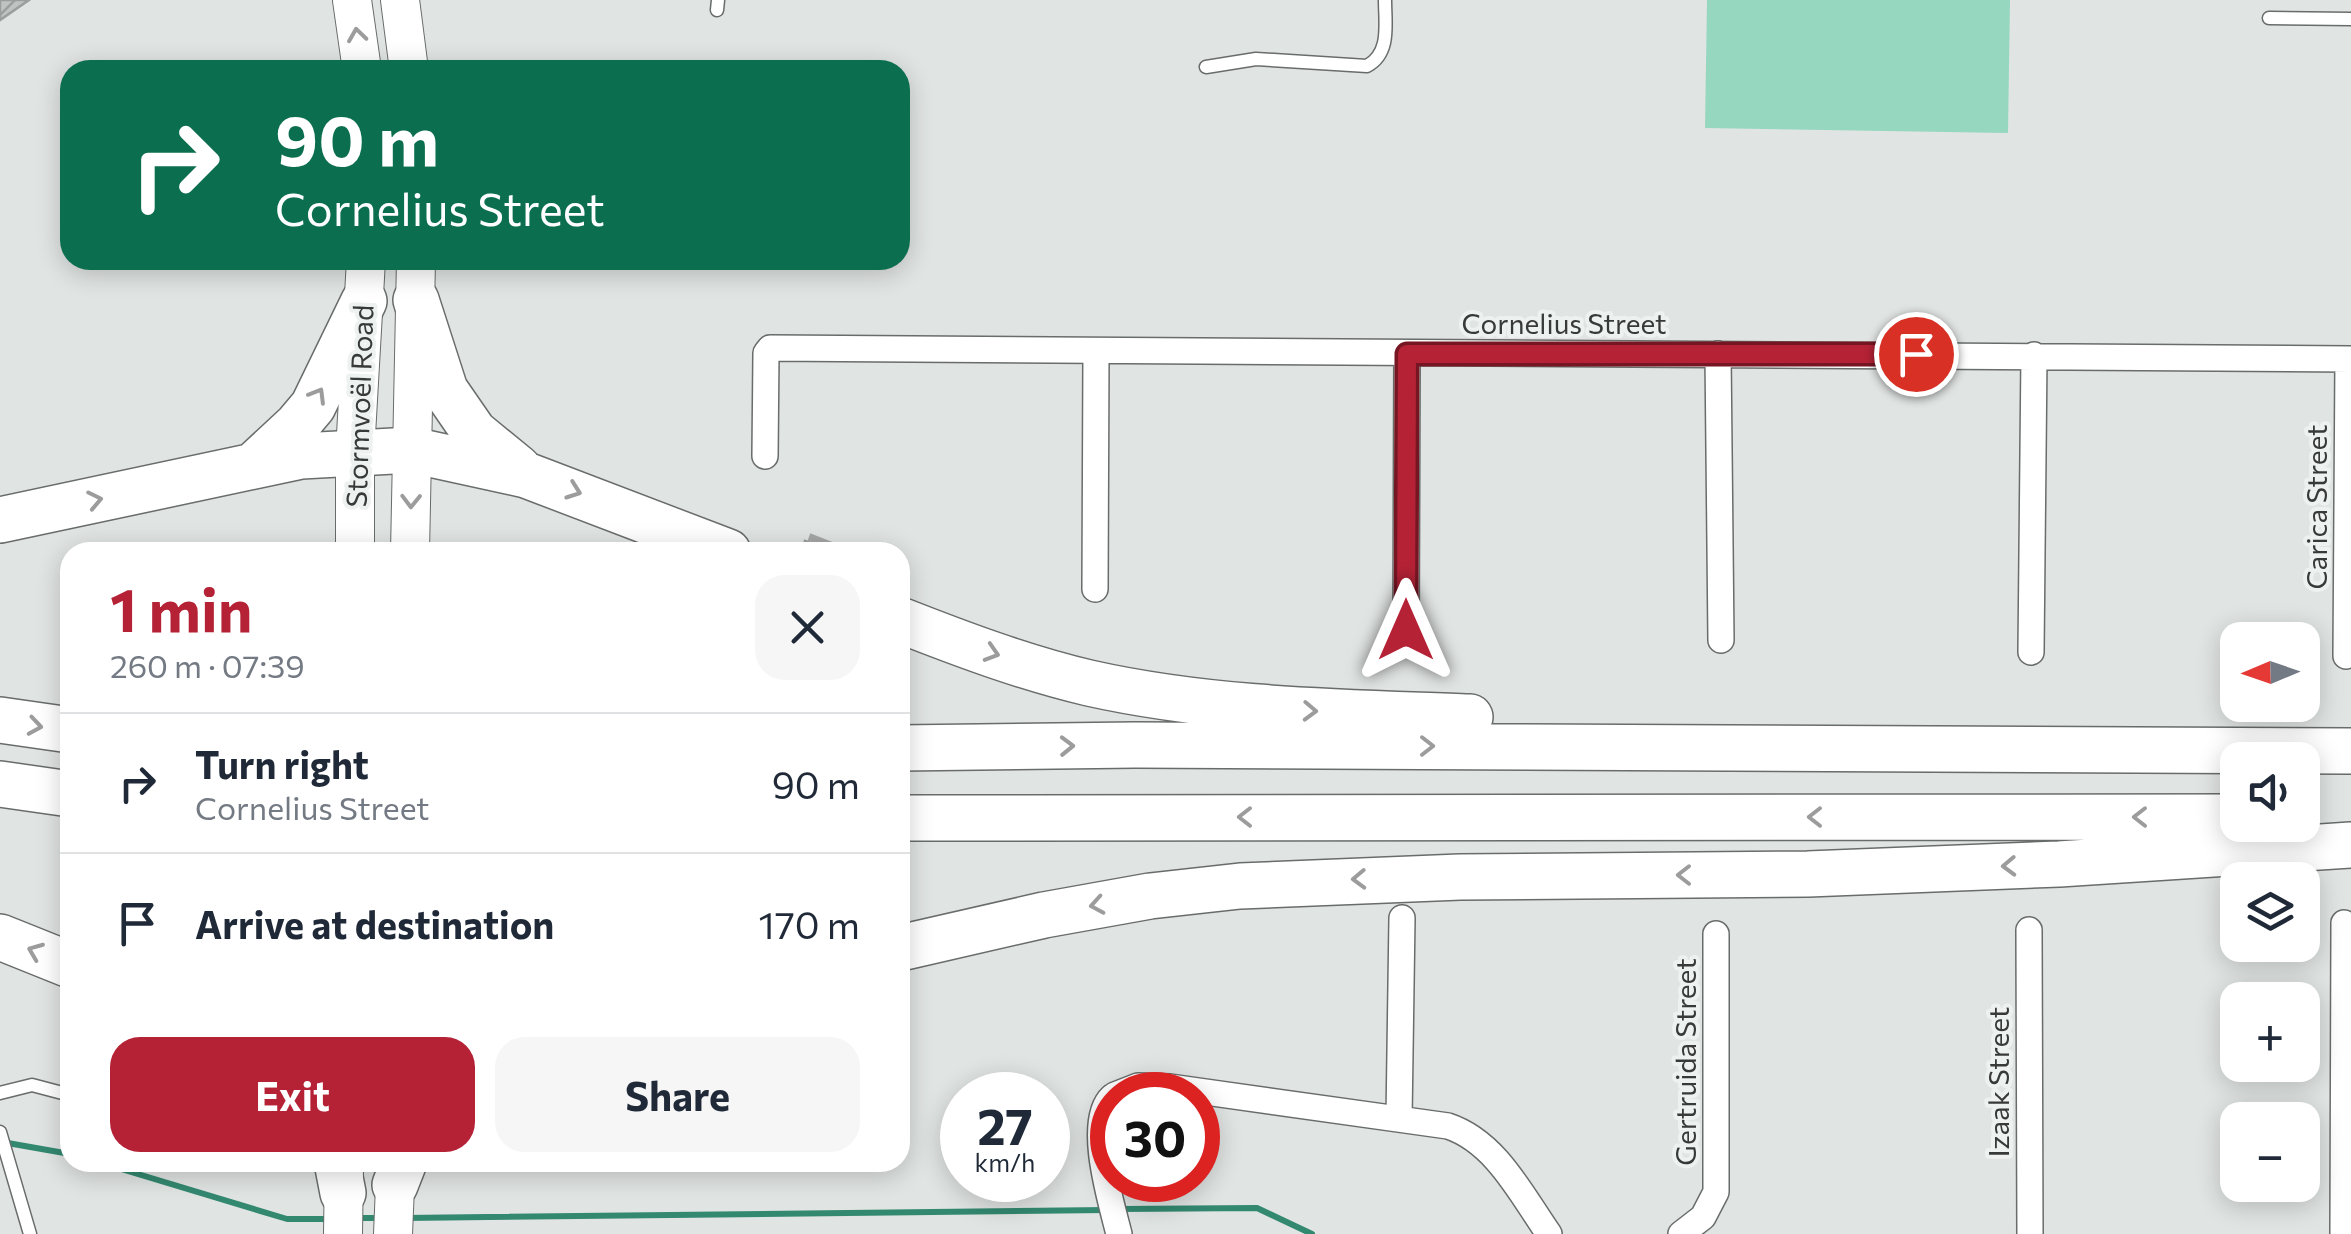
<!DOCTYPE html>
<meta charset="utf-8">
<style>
:root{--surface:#fff;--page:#f6f6f7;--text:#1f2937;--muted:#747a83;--line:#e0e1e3;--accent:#b52236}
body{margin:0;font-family:Commissioner,sans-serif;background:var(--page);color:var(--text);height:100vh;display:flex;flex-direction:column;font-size:38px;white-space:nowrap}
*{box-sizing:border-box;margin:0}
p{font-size:32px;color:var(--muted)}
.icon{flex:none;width:55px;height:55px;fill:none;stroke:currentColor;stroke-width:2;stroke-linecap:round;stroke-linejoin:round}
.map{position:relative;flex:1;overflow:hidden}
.details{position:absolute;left:60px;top:542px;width:850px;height:630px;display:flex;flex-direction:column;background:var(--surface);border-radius:30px;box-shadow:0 5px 25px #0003}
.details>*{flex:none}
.top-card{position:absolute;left:60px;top:60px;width:850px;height:210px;border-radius:30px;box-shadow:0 5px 25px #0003;background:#0b6e4f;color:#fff;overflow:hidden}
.needle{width:65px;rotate:268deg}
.tools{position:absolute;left:2220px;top:622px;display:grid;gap:20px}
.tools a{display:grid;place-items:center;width:100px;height:100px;border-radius:20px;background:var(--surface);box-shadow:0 5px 25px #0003;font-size:50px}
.speed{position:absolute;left:940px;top:1072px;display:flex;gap:20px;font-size:50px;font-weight:700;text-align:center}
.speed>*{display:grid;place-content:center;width:130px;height:130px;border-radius:50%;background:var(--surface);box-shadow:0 5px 25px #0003;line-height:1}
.speed small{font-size:25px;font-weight:400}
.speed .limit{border:15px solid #d22;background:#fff;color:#111}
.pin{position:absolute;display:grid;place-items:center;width:85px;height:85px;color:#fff;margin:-42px;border:5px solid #fff;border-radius:50%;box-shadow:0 2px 10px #0007}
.me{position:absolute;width:110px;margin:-55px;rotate:0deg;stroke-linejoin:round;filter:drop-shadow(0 0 8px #0008)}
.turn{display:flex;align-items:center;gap:35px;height:210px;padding:0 50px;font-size:45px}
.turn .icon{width:130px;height:130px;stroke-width:2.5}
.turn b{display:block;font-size:70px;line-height:85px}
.round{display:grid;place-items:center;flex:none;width:105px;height:105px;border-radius:30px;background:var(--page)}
.headline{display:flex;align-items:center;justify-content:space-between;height:170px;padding:0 50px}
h1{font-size:60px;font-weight:700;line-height:75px;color:var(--accent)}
.action{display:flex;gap:20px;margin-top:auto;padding:20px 50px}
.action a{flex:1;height:115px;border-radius:30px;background:var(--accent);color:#fff;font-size:40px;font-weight:700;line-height:115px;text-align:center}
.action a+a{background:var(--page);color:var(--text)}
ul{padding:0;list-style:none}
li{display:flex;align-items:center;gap:30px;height:140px;padding:0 50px;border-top:2px solid var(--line)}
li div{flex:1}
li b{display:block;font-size:38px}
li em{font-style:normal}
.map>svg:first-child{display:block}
.green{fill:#96d7c0}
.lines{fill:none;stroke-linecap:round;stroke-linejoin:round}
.stream{stroke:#338870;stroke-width:6}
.building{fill:url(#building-hatch);stroke:#9a9e9d;stroke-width:2.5;filter:url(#shadow)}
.lane-casing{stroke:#686c6b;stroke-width:15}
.street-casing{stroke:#686c6b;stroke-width:28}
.primary-casing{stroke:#686c6b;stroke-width:40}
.highway-casing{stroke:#686c6b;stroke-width:48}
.lane{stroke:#fff;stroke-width:12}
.street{stroke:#fff;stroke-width:25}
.primary{stroke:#fff;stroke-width:38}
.highway{stroke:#fff;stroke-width:45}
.oneway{stroke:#9c9c9c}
.route-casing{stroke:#761623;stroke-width:25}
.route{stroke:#b52236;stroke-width:18}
.labels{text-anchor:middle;stroke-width:8;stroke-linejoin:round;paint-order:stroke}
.street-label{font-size:28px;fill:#383a39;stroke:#edf1f0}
</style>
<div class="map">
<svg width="2351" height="1234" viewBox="0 0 2351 1234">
<defs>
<pattern id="building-hatch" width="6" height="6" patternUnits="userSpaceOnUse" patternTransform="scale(2.5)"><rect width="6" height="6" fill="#bfc3c2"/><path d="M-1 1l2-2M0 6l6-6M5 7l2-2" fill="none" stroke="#9c9f9f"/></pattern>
<filter id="shadow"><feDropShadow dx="6" dy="-6" stdDeviation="0" flood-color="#0004"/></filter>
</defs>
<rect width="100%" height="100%" fill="#e0e4e2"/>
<path class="green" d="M1707,0H2010L2008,133L1705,128Z"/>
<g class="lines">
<path class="stream" d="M2,1142L70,1154
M98,1162L287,1219H332
M1119,1209L1257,1208L1312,1234
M354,1218H382
M404,1218L1107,1210"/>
</g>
<path class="building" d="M0,0H29L0,20Z
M805,541L833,552H801Z"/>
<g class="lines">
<defs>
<path id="lane" d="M717,10L718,0
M2269,18L2351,19
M1206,67L1256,59L1367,66C1391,53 1385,24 1385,0
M0,1093L32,1085L70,1095
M0,1132L30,1234"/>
<path id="street" d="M1718,354L1721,640
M765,456L766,353L770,348L2351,359
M1095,589L1096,353
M1406,630L1407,354
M2031,652L2034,355
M2346,656L2348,359
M2029,930L2030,1234
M1115,1095L1138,1086L1170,1087L1448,1126C1496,1142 1521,1194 1549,1234
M1112,1097C1086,1121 1111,1202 1119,1234
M1399,1119L1402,918
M1681,1234L1703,1217L1716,1192V934
M2343,1234L2344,923"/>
<path id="primary" d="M352,0L362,70
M400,0L409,70
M355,552V452L366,260
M410,552L416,260
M343,1234L344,1165
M393,1234L396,1162"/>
<path id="highway" d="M416,300L445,390L474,432L518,468
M254,465L297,425L313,406L364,301
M0,520L301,456L412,450L526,475L728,552
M900,620C961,644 1025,668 1089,683C1214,711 1342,712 1470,717
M0,720L70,730
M900,748L1135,745L2351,751
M0,784L70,794
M900,818L2238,817
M0,937L70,965
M900,948L1044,915L1150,896L1240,886L1460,877L1808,874L2059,864L2351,845
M337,1162L343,1193
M395,1185L404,1162"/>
</defs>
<use href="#lane" class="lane-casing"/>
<use href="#street" class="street-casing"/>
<use href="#primary" class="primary-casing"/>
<use href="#highway" class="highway-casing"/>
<use href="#lane" class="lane"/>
<use href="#street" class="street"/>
<use href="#primary" class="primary"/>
<use href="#highway" class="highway"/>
</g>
<defs><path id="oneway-chevron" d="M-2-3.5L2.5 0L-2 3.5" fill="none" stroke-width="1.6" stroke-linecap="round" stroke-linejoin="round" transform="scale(2.5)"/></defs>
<g class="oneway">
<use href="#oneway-chevron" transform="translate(357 35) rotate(-98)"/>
<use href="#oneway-chevron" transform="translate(318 395) rotate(-59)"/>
<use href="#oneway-chevron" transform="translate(574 491) rotate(20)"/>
<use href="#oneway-chevron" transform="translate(95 500) rotate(-12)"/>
<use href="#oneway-chevron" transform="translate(411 501) rotate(91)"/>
<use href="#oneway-chevron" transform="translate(992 653) rotate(17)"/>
<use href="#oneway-chevron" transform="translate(1310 711) rotate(2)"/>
<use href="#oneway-chevron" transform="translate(35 726) rotate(9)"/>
<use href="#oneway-chevron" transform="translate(1067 746) rotate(-1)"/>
<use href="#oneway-chevron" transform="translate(1427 746)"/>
<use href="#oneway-chevron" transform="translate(1245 817) rotate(180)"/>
<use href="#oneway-chevron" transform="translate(1815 817) rotate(180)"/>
<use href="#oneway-chevron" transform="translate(2140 817) rotate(180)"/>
<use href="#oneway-chevron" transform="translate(2009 866) rotate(178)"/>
<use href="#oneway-chevron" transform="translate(1684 875) rotate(180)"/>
<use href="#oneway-chevron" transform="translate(1359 879) rotate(178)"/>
<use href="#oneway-chevron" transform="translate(1097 905) rotate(170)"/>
<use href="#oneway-chevron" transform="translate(35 951) rotate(-158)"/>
</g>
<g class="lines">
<defs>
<path id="route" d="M1406,630L1407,354H1916"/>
</defs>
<use href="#route" class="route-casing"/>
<use href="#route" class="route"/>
</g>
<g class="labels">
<g class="street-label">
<text x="1564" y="334">Cornelius Street</text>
<text transform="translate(360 406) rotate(-88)" y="10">Stormvoël Road</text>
<text transform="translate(2317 507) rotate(-90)" y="10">Carica Street</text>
<text transform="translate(1686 1062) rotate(-90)" y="10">Gertruida Street</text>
<text transform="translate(1999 1082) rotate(-90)" y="10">Izaak Street</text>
</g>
</g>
</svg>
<div class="tools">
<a><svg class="needle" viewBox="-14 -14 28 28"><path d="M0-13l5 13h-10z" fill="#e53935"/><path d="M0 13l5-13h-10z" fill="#747a83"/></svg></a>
<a><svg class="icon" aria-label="sound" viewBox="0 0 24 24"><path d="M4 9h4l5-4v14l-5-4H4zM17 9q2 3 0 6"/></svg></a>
<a><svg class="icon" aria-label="layers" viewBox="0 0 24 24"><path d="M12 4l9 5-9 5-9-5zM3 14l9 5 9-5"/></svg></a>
<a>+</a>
<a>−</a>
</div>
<div class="speed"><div>27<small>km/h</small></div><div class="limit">30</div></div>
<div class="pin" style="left:1916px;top:354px;background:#d93025"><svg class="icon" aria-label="arrive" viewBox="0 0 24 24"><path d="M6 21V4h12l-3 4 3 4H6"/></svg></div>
<svg class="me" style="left:1406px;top:630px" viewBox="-20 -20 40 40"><path d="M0-17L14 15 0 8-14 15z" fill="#b52236" stroke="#fff" stroke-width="4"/></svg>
<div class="top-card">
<div class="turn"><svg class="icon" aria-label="right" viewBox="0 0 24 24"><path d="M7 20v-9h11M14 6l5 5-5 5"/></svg><div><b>90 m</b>Cornelius Street</div></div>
</div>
<section class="details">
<div class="headline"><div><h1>1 min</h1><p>260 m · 07:39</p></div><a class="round"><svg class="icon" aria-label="close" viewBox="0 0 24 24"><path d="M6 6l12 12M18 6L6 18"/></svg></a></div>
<ul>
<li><svg class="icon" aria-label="right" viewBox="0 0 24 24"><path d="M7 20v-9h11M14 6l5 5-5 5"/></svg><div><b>Turn right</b><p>Cornelius Street</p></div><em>90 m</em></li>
<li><svg class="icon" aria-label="arrive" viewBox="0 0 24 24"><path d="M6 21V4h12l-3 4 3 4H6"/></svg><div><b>Arrive at destination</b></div><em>170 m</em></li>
</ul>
<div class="action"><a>Exit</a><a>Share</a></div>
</section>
</div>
